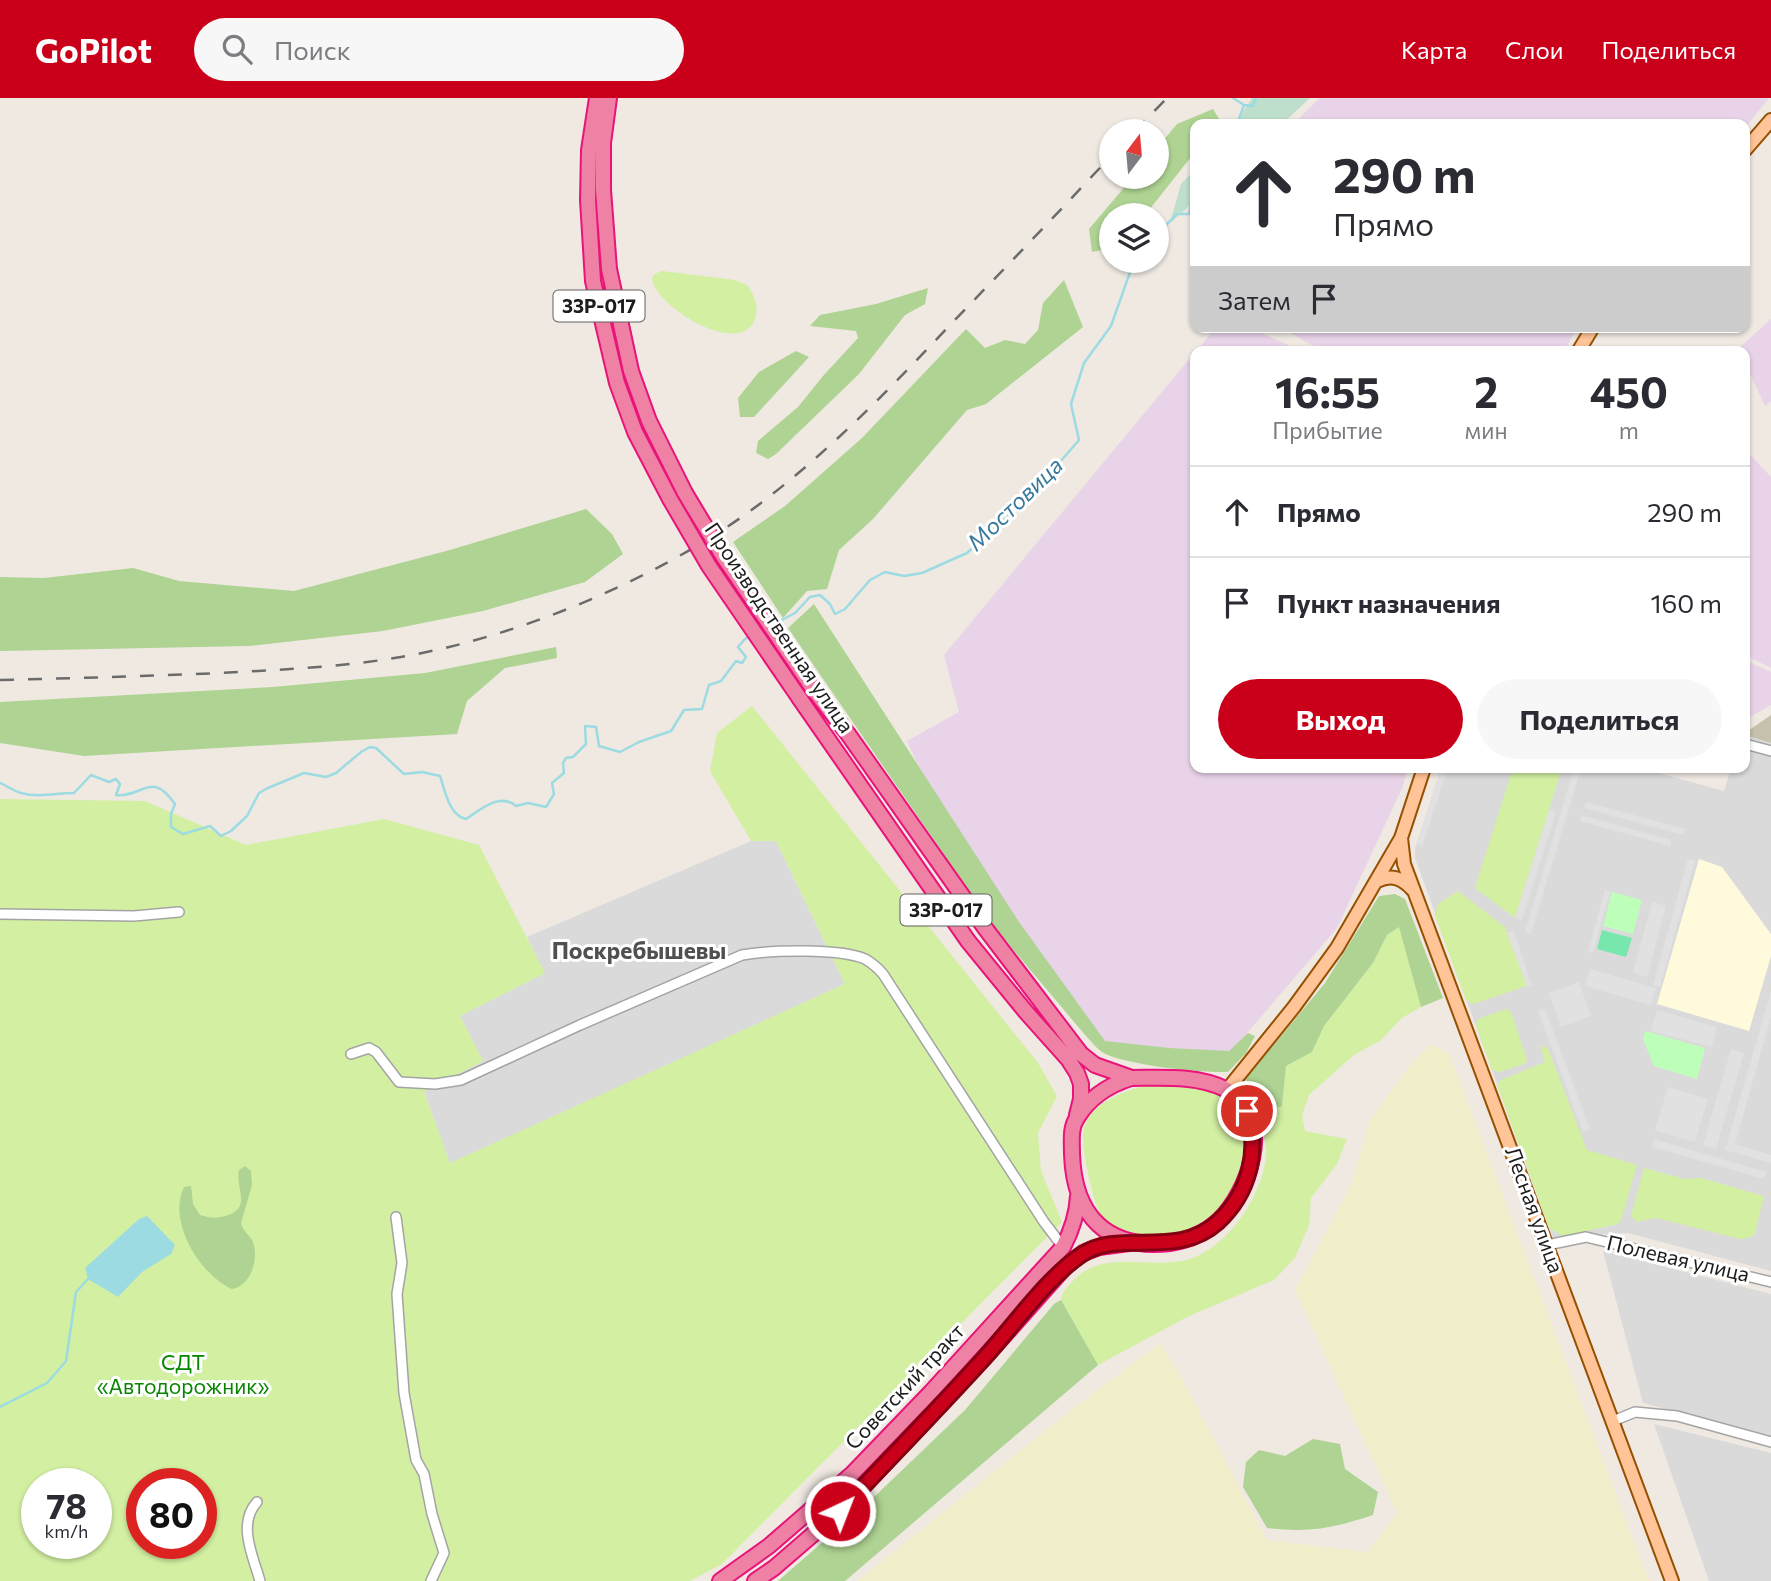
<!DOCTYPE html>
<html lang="ru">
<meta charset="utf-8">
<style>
:root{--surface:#fff;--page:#f7f7f7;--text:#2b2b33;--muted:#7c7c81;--line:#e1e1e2;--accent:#ca001b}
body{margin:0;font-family:Commissioner,sans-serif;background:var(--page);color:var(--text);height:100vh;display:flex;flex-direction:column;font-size:26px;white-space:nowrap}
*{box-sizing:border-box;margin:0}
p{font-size:23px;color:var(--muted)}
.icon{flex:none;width:38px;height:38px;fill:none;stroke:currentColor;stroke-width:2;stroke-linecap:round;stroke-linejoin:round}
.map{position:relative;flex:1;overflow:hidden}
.details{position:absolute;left:1190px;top:248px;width:560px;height:427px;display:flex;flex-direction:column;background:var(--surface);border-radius:14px;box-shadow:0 2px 5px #0004}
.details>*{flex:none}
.banner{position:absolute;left:1190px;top:21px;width:560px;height:214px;border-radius:14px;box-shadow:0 2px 5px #0004;background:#fff;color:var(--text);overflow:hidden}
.needle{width:46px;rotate:16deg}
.buttons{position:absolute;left:1099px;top:21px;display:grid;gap:14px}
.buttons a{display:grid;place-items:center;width:70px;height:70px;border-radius:50%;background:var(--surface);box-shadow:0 2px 5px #0004;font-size:35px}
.speed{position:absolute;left:21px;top:1370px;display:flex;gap:14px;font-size:35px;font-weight:700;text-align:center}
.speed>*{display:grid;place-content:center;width:91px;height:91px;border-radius:50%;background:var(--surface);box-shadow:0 2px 5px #0004;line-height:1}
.speed small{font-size:18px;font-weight:400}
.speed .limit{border:10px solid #d22;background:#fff;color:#111}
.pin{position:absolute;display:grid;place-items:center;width:60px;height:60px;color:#fff;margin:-30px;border:4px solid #fff;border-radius:50%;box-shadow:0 2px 7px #0007}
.me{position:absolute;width:77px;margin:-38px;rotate:43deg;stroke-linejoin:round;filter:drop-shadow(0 0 5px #0008)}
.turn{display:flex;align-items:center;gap:24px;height:147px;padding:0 28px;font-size:32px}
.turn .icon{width:91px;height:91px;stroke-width:2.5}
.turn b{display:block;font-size:49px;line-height:60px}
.then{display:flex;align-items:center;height:66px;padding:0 28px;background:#0003;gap:14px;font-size:26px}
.eta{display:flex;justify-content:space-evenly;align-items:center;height:119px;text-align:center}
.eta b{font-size:42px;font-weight:700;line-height:49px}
.action{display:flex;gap:14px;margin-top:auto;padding:14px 28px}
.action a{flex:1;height:80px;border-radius:42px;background:var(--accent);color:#fff;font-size:28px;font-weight:700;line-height:80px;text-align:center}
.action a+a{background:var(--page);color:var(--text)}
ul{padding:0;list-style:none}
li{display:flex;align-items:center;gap:21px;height:91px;padding:0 28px;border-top:2px solid var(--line)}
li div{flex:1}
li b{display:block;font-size:26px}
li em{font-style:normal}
header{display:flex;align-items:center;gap:42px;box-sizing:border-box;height:98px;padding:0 35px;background:var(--accent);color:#fff}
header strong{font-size:33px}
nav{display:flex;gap:38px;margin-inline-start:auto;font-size:24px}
.search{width:490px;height:63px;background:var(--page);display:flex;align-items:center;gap:18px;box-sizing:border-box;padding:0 24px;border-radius:38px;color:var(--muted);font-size:26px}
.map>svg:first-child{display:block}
.residential{fill:#dbdada}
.industrial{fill:#e9d3e8}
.education{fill:#fffadb}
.construction{fill:#c5c1ac}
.farmland{fill:#f0eecb}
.grass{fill:#d2efa2;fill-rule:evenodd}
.forest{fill:#aed392}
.wetland{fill:#bddfcb}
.park{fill:#bdffb9}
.pitch{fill:#77e7ad}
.parking{fill:#e1e1e1}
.water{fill:#9ddbe2}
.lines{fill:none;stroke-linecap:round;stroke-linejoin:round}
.stream{stroke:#9ddbe2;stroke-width:2.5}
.minor-casing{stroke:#a4a4a4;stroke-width:12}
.major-casing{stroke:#965000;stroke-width:16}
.highway-casing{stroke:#e91379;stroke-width:18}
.minor{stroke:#fff;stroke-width:9}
.major{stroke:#ffc497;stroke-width:12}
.highway{stroke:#ef81a4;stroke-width:14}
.rail{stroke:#6b6b6b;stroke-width:2.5;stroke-dasharray:14 14;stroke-linecap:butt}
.highway-bridge-casing{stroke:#e91379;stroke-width:18;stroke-linecap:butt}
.highway-bridge{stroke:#ef81a4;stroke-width:14}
.route-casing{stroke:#830012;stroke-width:18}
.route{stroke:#ca001b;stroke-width:12}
.labels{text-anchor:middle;stroke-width:6;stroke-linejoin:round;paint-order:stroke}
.shield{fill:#fff;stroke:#616161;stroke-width:2}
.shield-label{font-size:19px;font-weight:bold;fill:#1d1d1d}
.street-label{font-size:21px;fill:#1d1d1d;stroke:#fff}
.park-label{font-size:21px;fill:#078501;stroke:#fff}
.water-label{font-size:23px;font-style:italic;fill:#39799d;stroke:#fff}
.neighbourhood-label{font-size:23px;font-weight:bold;fill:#505050;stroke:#fff}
</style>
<header>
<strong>GoPilot</strong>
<div class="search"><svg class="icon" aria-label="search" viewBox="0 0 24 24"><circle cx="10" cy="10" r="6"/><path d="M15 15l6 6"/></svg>Поиск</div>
<nav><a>Карта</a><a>Слои</a><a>Поделиться</a></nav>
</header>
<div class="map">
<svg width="1771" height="1483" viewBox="0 0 1771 1483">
<rect width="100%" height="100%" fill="#efe9e2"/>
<path class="residential" d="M1745,637L1771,645V1173L1628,1135L1553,1140L1415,760V751L1441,670H1657L1659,675L1724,693L1731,670H1745Z
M751,743H776L845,886L450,1066L424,993L483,963L460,918L544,875L527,839Z
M1603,1153L1771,1196V1339L1643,1305Z
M1654,1326L1771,1355V1483H1709Z"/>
<path class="industrial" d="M1320,0H1769L1745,30V26H1293Z
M1771,221V303L1765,308L1745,265V254H1740L1739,250Z
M1216,229H1249L1303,254H1196Z
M1280,229H1577L1564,254H1324Z
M1195,254V670H1408L1403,688L1337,830L1224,962L1105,949L958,755L907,643L959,614L944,557Z
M1745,351L1771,379V570L1745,557Z
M1745,562L1771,574V607L1745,622Z"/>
<path class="education" d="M1699,761L1722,769L1771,836V858L1749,933L1657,906Z"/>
<path class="construction" d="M1771,617V645L1745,637V635Z"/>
<path class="farmland" d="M1431,946L1449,955L1649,1483H857L1080,1305L1160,1245L1184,1284L1267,1442L1368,1454L1397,1415L1295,1192L1351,1087L1369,1024L1409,968Z"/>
<path class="grass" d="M662,173L735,182L747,187C753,194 758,207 756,217C746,264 656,210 652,181L654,176Z
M752,608L1038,965L1057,998L1038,1035L1041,1073L1062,1124L722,1466L690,1483H0V701L145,703L246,747L384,721L479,747L545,875L460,918L483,963L424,994L450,1065L845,886L776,743H751L710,673L717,635ZM37,1386H96V1446H37ZM142,1386H201V1446H142Z
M1513,670H1562L1515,820L1475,790Z
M1458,793L1505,829L1527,888L1473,906L1466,902L1435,818L1438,806Z
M1399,828L1421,909L1402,920L1381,942L1354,957L1309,997L1302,1017L1305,1033L1347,1041L1337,1066L1311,1100L1309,1127L1295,1160L1274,1182L1187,1219L1098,1267L1061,1202C1062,1194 1067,1190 1072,1184C1103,1149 1151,1173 1190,1161C1229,1149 1267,1092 1266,1051C1265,1038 1261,1026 1257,1014L1282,1007L1286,968L1312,954L1324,928L1373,865L1387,837Z
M1506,911L1511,914L1527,962L1524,966L1500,974L1492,972L1476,928L1478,921Z
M1540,947L1548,951L1587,1052L1637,1067L1621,1122L1618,1126L1563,1138L1549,1130L1497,987L1501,982L1545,964Z
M1150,987C1168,987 1208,990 1224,999C1270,1025 1239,1098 1207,1123C1197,1131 1185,1135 1173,1137C1155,1139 1125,1141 1110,1128C1097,1117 1093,1097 1089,1080C1086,1067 1083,1052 1083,1038C1084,1006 1125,992 1150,987Z
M1644,1070L1684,1081L1701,1080L1764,1098L1755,1135L1752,1139L1740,1141L1656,1120L1637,1124L1631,1118Z"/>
<path class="forest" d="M1213,11L1221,24L1219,26H1195V54L1145,117H1111V150L1092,154L1089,131L1133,79H1157V50L1177,26Z
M1064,182L1083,229L986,306L967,312L873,421L839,452L827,491L807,493L783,520L733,444L785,408L862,340L966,231L985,250L1005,242L1025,246L1038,232L1043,205Z
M928,190L925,206L905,217L859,276L776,356L768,361L756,355L758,343L798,309L823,278L858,240L856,233L810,228L820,217L876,206Z
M796,253L809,259L754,319H740L738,300L759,274Z
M586,411L612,436L623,456L585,484L483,513L383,533L249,548L0,553V479L44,480L133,470L179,483L294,493L450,452Z
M814,506L1019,824L1105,943L1169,950L1229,953L1248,935L1255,938L1246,955L1228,974C1202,975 1123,967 1102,954C1096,950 1091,943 1086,938L994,829L788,530Z
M556,549L557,560L505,570L467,603L457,636L84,658L0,645V604L273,589L425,575Z
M1395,796L1405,801L1443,900L1421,909L1399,829L1387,837L1373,865L1324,928L1312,954L1286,968L1282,1008L1257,1014C1249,1001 1240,993 1248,978L1325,885L1379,798Z
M245,1068L251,1073L252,1087L241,1125C243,1134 250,1137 253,1144C259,1161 251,1188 232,1191C200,1177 167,1123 184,1089L191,1088L193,1106L200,1117C210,1120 218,1121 228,1117C252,1109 235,1090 239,1072Z
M1061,1202L1098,1267L845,1483H778L872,1401L965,1312L1054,1206Z
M1313,1341L1340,1346L1345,1371L1378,1394L1373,1417C1333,1430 1311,1435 1267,1430L1243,1389L1246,1364L1259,1352L1285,1358Z"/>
<path class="wetland" d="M1252,0H1310L1282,26H1235Z
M1195,71V103L1170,125L1181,86Z"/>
<path class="park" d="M1612,794L1642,802L1633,836L1603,828Z
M1645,933L1705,950L1697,981L1654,968L1643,941Z"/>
<path class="pitch" d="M1602,832L1632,840L1626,859L1597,851Z"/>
<path class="parking" d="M1441,670L1447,672L1422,748L1417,746Z
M1574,670H1581L1531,836L1525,834Z
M1586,704L1685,731L1683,737L1584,710Z
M1549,712L1556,714L1522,822L1515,820Z
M1581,717L1671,742L1670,748L1580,723Z
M1688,761L1695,763L1660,889L1653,887Z
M1605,792L1610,794L1593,855L1588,854Z
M1652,804L1666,808L1647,879L1633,875Z
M1514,833L1531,886H1534L1527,888L1507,835Z
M1590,871L1656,890L1651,907L1585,888Z
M1579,884L1591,918L1561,929L1549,895Z
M1771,893V919L1735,1046L1771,1057V1065L1725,1052Z
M1545,911L1590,1031L1583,1034L1538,913Z
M1657,912L1717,929L1712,949L1651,933Z
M1731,951L1744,955L1716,1051L1703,1047Z
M1668,989L1708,1001L1695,1044L1655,1032Z
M1654,1041L1766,1074L1764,1081L1652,1049Z"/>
<path class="water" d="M147,1118L175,1147L171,1156L142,1174L118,1199L88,1181L85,1170L139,1121Z"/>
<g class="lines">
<path class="stream" d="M1233,0L1244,7
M1237,26L1244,7L1253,8L1256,0
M1157,136L1177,116H1189L1195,86
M776,525L795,515L810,499L820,497L830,506L835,516L845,511L870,482L885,474L904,478L922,475L967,455L1033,395L1079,342L1071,306L1084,265L1111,228L1134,163
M0,685C7,688 14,693 21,695C38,700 57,695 74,695L91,677L109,684L116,681L120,686L116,697C143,700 151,671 175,706L171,716V729L183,736L210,728L221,738L231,733L247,718L259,695L268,690L304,675L326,679L336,675L361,654L370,649L376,650L404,676L422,674L440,678C445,693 449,717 466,721C480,712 499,694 516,708L528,705L546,709L554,696L552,685L564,675L563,665L566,660L573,659L586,646L585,628L596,629L599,648L620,654L639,644L671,633L684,612L702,611L709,587L721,583L736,563L742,565L746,559L738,549L745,541L751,537
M0,1309L47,1285L66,1263L76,1194L88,1181"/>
<defs>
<path id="minor" d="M1745,646L1771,653
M0,816L134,818L179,814
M351,956L369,950L376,954L399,984L435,986L461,982L580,927L742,857C770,852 840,850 865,861C872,865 878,870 883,876L1044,1124L1063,1149
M396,1119L402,1165L397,1196L404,1295L416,1362L424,1376L432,1416L444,1455L431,1483
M1547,1147L1586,1139L1771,1184
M1613,1323L1635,1314L1677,1318L1771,1344
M257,1404C237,1426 253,1458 260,1483"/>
<path id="major" d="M1745,52L1771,22
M1578,254L1593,229
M1401,740L1404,766L1672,1483
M1377,783C1392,776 1402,780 1413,792
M1227,992L1294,909L1337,850L1401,740L1424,670"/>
<path id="highway" d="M597,0L589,52L588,102L593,183L617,285L635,334L670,401
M609,0L603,45V92L609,171L631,273L649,323L685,395
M814,592L848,636L985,830L1081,956L1095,967L1129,979
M800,601L968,843L1026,914L1068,961L1077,975L1081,986V1001L1077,1017
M1131,980C1161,980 1197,977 1225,991C1274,1016 1252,1084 1225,1116C1211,1132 1191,1142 1170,1145C1107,1152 1074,1118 1072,1056C1072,1044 1070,1030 1077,1020C1089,1000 1109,987 1131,980Z
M720,1483L769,1448L852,1376L931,1294L1063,1149C1072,1132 1077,1117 1078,1098
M755,1483L774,1470L840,1413L985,1259L1065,1169L1083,1155L1099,1149L1129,1145"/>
</defs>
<use href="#minor" class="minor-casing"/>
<use href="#major" class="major-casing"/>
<use href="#highway" class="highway-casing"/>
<use href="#minor" class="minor"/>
<use href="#major" class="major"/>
<use href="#highway" class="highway"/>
<path class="rail" d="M1135,33L1167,0
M0,582C80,580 160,578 240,574C294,571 348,568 401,559C517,539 650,484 746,416C822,361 886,295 950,227C1004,171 1058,115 1111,58"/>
<defs>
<path id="highway-bridge" d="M685,395L723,458L814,592
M670,401L709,468L800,601"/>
</defs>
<use href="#highway-bridge" class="highway-bridge-casing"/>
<use href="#highway-bridge" class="highway-bridge"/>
</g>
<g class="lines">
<defs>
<path id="route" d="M840,1413C889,1361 939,1310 986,1258C1013,1228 1049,1178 1081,1157C1121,1130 1176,1162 1218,1124C1249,1095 1260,1053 1247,1013"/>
</defs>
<use href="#route" class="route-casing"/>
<use href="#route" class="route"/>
</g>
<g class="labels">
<g class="shield">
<rect x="553.5" y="192.5" width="91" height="31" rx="5"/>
<rect x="900.5" y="796.5" width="91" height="31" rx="5"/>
</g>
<g class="shield-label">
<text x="599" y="215">33Р-017</text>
<text x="946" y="819">33Р-017</text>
</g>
<g class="street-label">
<text transform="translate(779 530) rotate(56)" y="7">Производственная улица</text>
<text transform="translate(1534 1112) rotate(70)" y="7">Лесная улица</text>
<text transform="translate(1678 1161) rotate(13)" y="7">Полевая улица</text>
<text transform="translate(905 1289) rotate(-47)" y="7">Советский тракт</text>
</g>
<g class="park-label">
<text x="183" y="1272">СДТ<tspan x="183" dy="24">«Автодорожник»</tspan></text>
</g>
<g class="water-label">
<text transform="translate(1015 406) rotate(-44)" y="8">Мостовица</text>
</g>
<g class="neighbourhood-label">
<text x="639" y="861">Поскребышевы</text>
</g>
</g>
</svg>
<div class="buttons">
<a><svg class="needle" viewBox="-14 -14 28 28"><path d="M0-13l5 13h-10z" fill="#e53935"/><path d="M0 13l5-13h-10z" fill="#7c7c81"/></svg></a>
<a><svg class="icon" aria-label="layers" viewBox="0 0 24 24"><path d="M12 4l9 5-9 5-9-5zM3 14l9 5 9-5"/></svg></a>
</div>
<div class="speed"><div>78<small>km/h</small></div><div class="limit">80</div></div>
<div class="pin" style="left:1247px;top:1013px;background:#d93025"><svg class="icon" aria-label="arrive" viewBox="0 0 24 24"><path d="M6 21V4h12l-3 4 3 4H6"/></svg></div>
<svg class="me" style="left:840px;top:1413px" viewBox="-20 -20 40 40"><circle r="17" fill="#ca001b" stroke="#fff" stroke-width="3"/><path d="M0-11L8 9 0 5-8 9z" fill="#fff"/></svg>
<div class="banner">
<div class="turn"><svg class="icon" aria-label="ahead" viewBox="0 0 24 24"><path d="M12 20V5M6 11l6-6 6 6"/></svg><div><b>290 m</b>Прямо</div></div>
<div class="then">Затем<svg class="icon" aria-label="arrive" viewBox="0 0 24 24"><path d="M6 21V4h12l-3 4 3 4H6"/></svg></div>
</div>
<section class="details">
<div class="eta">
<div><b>16:55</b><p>Прибытие</p></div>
<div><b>2</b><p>мин</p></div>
<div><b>450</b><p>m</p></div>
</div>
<ul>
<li><svg class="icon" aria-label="ahead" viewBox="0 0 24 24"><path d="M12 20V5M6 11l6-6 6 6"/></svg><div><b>Прямо</b></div><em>290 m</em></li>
<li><svg class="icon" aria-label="arrive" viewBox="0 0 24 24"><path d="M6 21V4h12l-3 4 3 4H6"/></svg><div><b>Пункт назначения</b></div><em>160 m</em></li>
</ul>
<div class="action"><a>Выход</a><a>Поделиться</a></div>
</section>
</div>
